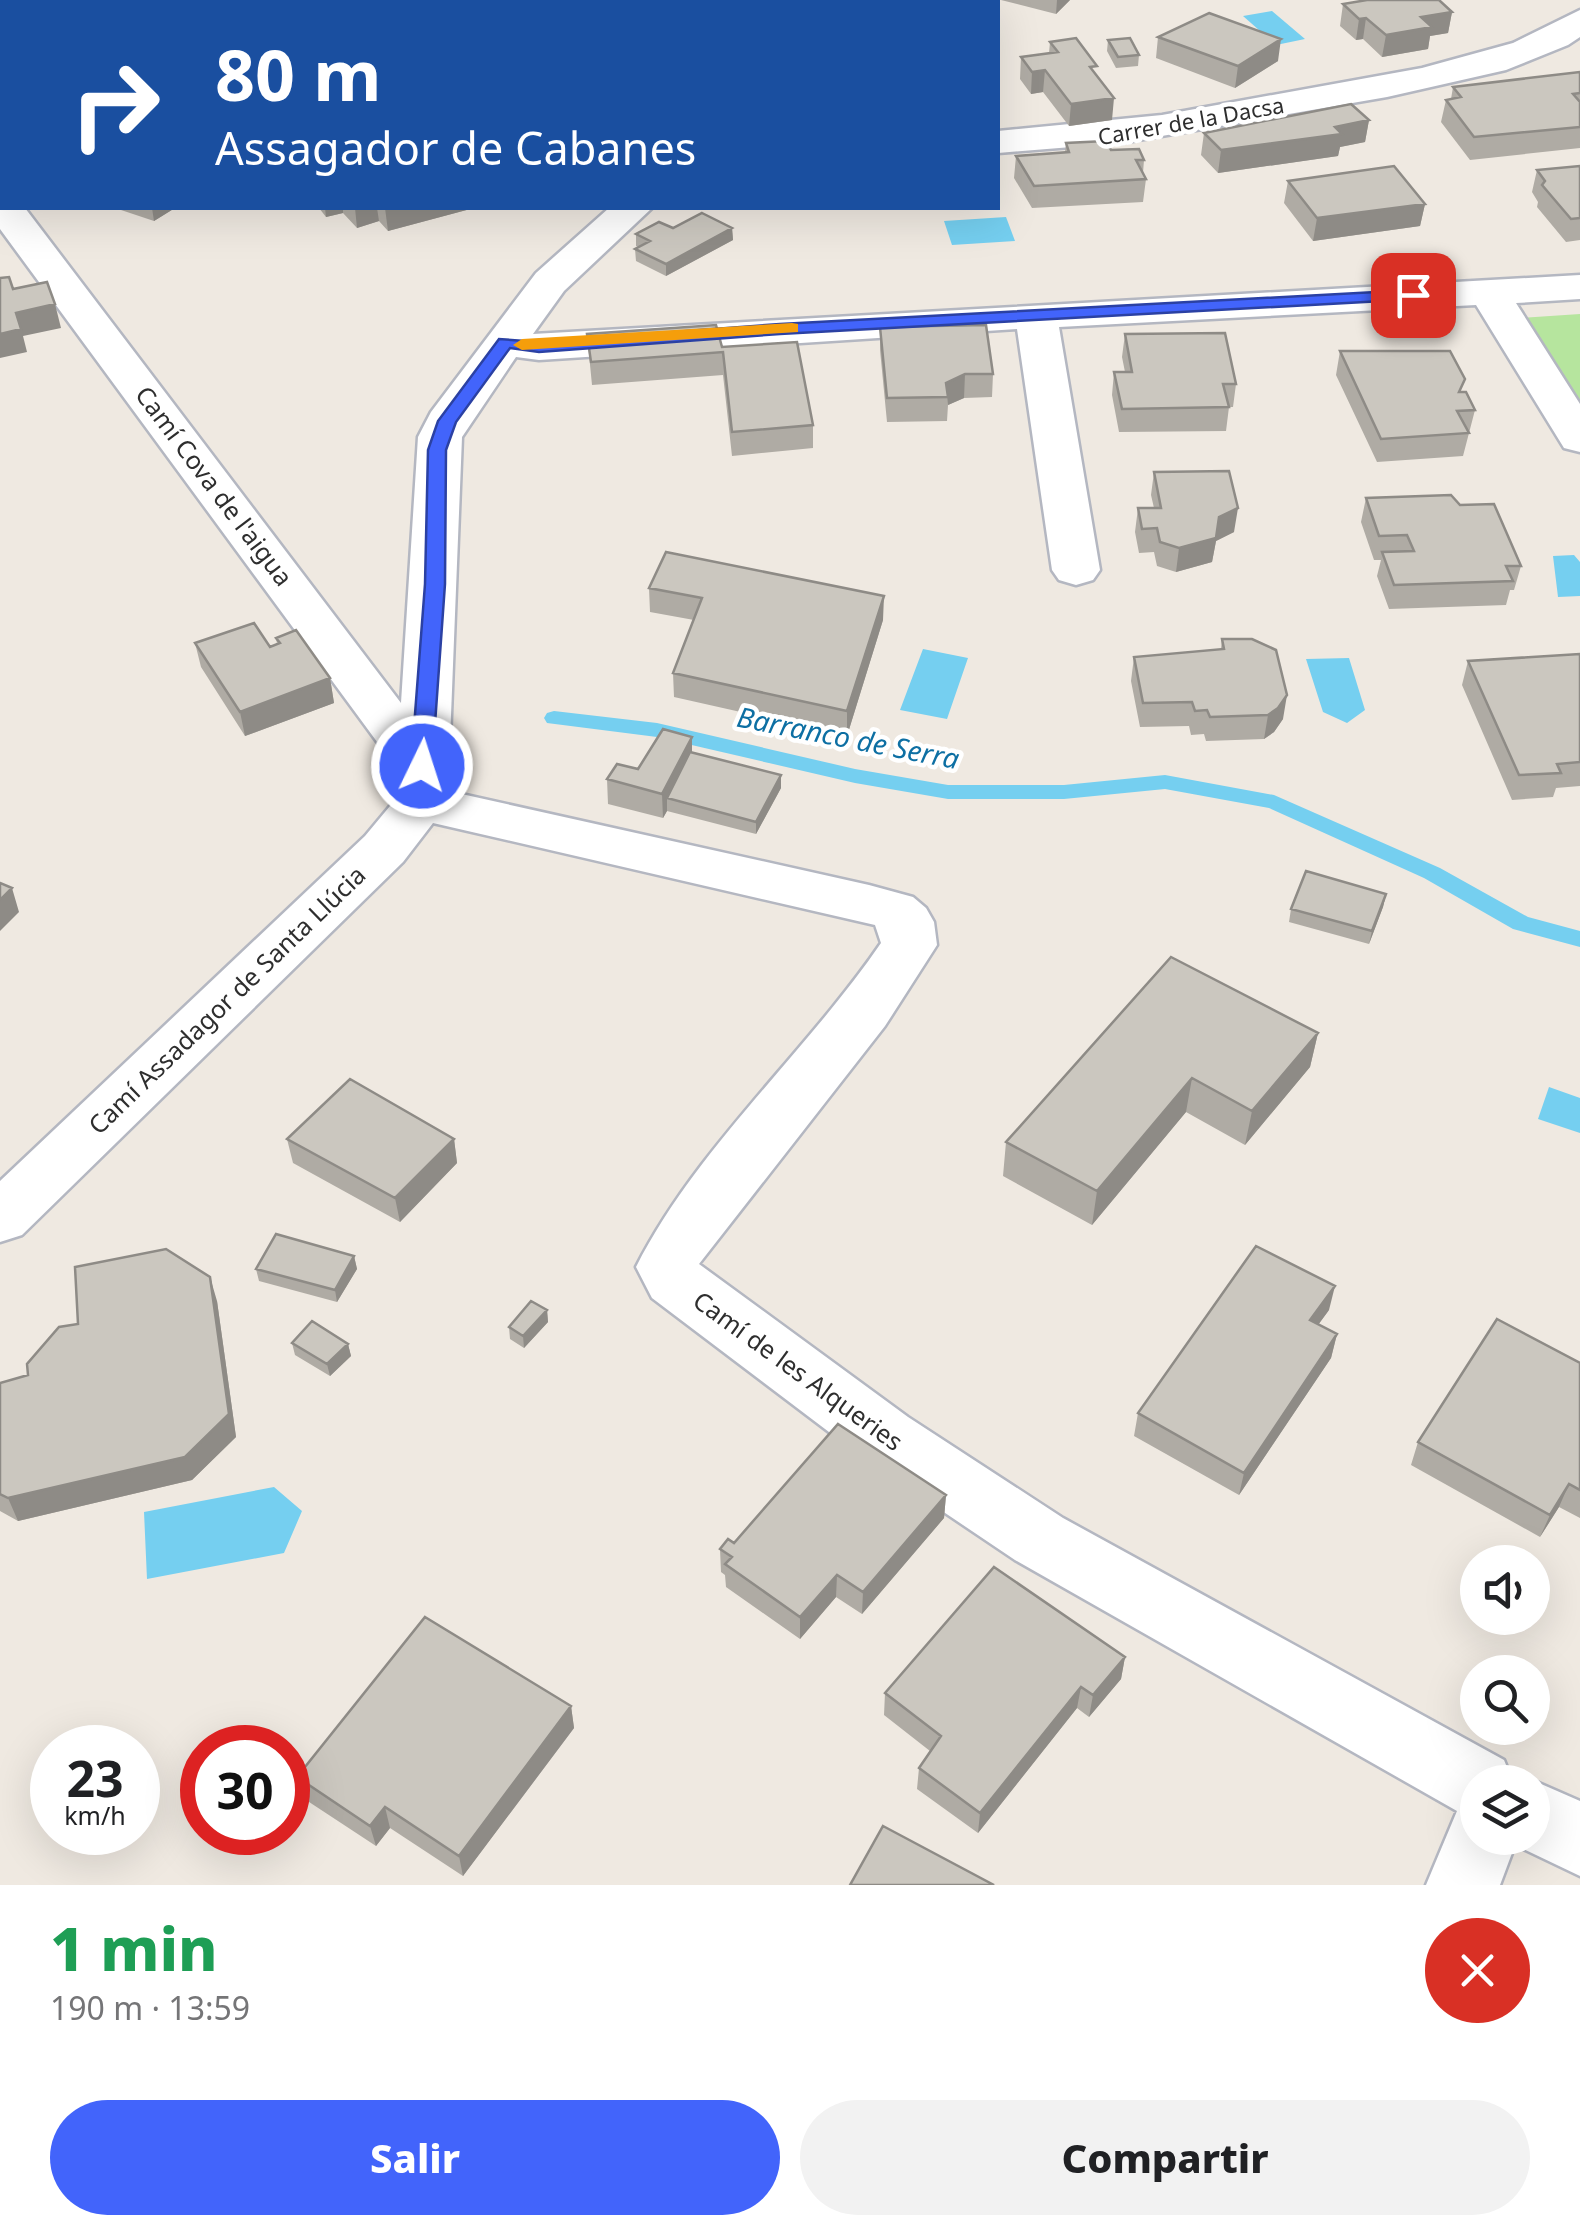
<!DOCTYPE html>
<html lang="es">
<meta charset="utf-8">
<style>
:root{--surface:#fff;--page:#f2f2f2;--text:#202124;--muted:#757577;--accent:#4264fb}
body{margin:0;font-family:"Noto Sans",sans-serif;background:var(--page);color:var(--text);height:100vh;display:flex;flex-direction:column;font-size:38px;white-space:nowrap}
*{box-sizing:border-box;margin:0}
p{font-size:32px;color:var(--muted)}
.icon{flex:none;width:55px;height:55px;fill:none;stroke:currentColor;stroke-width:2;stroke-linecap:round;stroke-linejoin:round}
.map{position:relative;height:1885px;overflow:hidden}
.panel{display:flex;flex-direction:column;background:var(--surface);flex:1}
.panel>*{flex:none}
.banner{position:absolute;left:0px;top:0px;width:1000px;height:210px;box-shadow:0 10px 40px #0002;background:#1a4fa0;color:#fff;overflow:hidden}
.tools{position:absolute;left:1460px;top:1545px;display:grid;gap:20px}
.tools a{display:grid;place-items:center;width:90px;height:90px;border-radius:50%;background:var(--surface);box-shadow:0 10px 40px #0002;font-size:50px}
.speed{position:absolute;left:30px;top:1725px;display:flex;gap:20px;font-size:50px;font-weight:700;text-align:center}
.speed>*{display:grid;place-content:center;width:130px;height:130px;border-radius:50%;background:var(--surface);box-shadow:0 10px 40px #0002;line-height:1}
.speed small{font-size:25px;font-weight:400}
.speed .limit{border:15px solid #d22;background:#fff;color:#111}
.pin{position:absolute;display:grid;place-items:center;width:85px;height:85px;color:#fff;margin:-42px;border-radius:20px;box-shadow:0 5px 15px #0006}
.me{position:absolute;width:110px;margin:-55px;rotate:4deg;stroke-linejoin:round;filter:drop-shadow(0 0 8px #0008)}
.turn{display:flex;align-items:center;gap:35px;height:210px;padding:0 50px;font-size:45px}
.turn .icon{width:130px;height:130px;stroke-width:2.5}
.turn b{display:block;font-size:70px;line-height:85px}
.round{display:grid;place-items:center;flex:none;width:105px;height:105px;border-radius:52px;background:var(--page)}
.headline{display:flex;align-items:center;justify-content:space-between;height:170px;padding:0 50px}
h1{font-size:60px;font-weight:800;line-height:75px;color:#1e9e55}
.cta{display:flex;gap:20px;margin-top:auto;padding:20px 50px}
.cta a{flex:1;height:115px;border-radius:60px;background:var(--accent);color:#fff;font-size:40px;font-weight:800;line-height:115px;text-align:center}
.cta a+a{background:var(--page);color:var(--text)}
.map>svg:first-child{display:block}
.green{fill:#b6e59e}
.water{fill:#75cff0}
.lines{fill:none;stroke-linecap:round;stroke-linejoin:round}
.stream{fill:#75cff0;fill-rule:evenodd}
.minor-casing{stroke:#b4b7c1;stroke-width:5}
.minor{fill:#fff;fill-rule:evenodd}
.wall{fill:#afaba4}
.shaded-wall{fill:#8e8b86}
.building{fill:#cbc7bf;stroke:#8e8b86;stroke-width:2.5}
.route{fill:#4264fb;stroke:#2b41a3;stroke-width:2.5}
.slow{fill:#f59e0b}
.labels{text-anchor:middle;stroke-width:9;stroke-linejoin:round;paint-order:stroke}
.far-street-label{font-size:22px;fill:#2e2e2e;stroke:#fff}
.street-label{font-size:25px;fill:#2e2e2e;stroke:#fff}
.water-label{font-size:28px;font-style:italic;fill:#0d6fa3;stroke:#fff}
</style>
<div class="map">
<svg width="1580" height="1885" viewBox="0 0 1580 1885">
<rect width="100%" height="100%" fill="#efe9e1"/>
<path class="green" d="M1580,314V405L1521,318Z"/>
<path class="water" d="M1272,11L1305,39L1276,45L1243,16Z
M1006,217L1015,241L952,245L944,221Z
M1574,555L1580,562V596L1558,597L1553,556Z
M923,649L968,658L947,719L900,710Z
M1349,658L1365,710L1347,723L1323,712L1306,659Z
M1549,1087L1580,1098V1133L1538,1119Z
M274,1487L302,1511L284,1553L147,1579L144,1512Z"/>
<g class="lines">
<path class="stream" d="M554,711L657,723L855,769L948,785H1064L1165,775L1274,795L1440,868L1528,917L1580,931V947L1513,929L1424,878L1269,808L1165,789L1064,799H948L855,783L657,737L547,723L544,718L547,713Z"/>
<defs>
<path id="minor" d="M1580,10V37L1568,45L1506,70L1387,97L1121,143L998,153V131L1162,115L1422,68L1513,43Z
M0,197L2,208H25L401,703L418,437L431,412L536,273L609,208H652L564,291L533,334L1580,275V299L1516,303L1580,404V452L1564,448L1476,305L1059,327L1100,570L1093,580L1076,585L1059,580L1052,570L1017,329L539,360L516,357L462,437L448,791L869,885L913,897L926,908L934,922L937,945L885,1026L699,1264L908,1417L1063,1518L1504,1760L1513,1782H1478V1838H1532V1782H1525L1532,1780L1580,1801V1876L1515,1845L1500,1885H1426L1457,1811L1015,1560L862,1457L652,1298L636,1267C697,1147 805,1054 881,943L875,925L433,823L403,862L22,1235L0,1242V1181L365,836L395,800L397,769L0,229Z"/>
</defs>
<use href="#minor" class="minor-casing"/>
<use href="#minor" class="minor"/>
</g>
<path class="wall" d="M355,0H462V2H355Z
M589,0H658V2H590Z
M829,0H886V2H829Z
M1001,0H1070L1056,14Z
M1343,4L1452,12L1448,33L1430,36L1428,49L1382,57L1363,39L1356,40L1340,26Z
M1158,37L1278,61L1235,88L1156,58Z
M1108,40L1139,55L1138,66L1116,68L1107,51Z
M1050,42L1096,75L1112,120L1069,126L1043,92L1031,94L1020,79L1021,57L1049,53Z
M1580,72V148L1470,160L1441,122L1446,100L1451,99L1453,87Z
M1369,120L1365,142L1340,147L1338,156L1218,173L1201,155L1204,133Z
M1066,143L1111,150L1144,160L1143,173L1146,179L1143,202L1032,208L1014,178L1016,156L1065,152Z
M1580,166V240L1566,242L1537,207L1538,202L1532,192L1537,170Z
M1288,181L1425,204L1420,226L1313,241L1284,203Z
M115,208H175L154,221Z
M319,208H474L388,231L379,221L357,228L343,213L326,217Z
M673,228H732L733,240L666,276L636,261L635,249L639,247L636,246V234Z
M880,327L993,374L992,397L964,398L948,405L947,421L887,422L880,350Z
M587,334L722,347L813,425V448L732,456L723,375L592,385Z
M1125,334L1236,384L1233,407H1229L1226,431L1119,432L1112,395L1114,372H1125L1122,357Z
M1340,351L1462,392L1475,410L1463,456L1377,462L1336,375Z
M1154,472L1234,532L1216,541L1212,562L1176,572L1157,566L1154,552L1139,553L1135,532L1138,508H1154L1151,495Z
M1366,498L1521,566L1514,590H1510L1506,605L1389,609L1377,576L1381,560H1374L1361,522Z
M649,588L883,620L847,736L674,697L673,673L694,620L650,612Z
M276,638L330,678L334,703L245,736L201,667L195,643L270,647L277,644Z
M1222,639L1283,719L1274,732L1264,739L1206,741L1204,734L1191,735L1189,726L1140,727L1131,681L1134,657L1221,649Z
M1580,654V786L1556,788L1553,797L1512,800L1462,685L1468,661Z
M638,769L781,788L756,834L667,811L663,818L608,804L607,779Z
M1386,894L1383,907L1369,944L1289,922L1291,909Z
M1318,1033L1310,1067L1245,1145L1186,1112L1092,1225L1003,1176L1006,1142Z
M287,1139H454L457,1163L400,1222L293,1163Z
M354,1256L357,1269L337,1302L259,1281L256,1269Z
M217,1301L236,1437L192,1480L18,1521L0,1511V1383L28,1375Z
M547,1310L548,1322L524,1348L510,1339L509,1327Z
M1329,1310L1318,1325L1337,1334L1331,1358L1239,1495L1134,1436L1138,1413Z
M292,1343L348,1344L351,1356L330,1376L295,1355Z
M1580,1363V1518L1559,1507L1540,1537L1411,1465L1418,1442Z
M946,1495L944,1518L862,1614L836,1597L800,1639L726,1587L725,1575L721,1572L720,1549L734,1543Z
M1125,1657L1121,1679L1089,1717L1077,1708L978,1833L917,1789L919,1768L930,1751L884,1715L885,1693Z
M571,1706L574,1728L463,1876L390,1828L376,1846L303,1798L297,1777Z"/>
<path class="shaded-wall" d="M357,0H398L399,2H357Z
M1057,0H1070L1056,14Z
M1452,12L1448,33L1430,36L1428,49L1382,57L1386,35L1421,17Z
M1366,18L1363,39L1356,40L1359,19Z
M1281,39L1278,61L1235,88L1238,66Z
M1045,70L1043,92L1031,94L1032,72Z
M1114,98L1112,120L1069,126L1071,104Z
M1369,120L1365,142L1340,147L1338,156L1218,173L1221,150Z
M1425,204L1420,226L1313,241L1317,218Z
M152,208H175L154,221Z
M325,208H343V213L326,217Z
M355,208H377L379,221L357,228Z
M385,208H474L388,231Z
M732,228L733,240L666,276V264Z
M55,304L61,328L23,336L27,352L0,358V334L16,313Z
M965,374L964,398L948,405L946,383Z
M1238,508L1234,532L1216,541L1212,562L1176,572L1179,548L1219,517Z
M884,596L883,620L847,736V711Z
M330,678L334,703L245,736L240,712Z
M1287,695L1283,719L1274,732L1264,739L1268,715Z
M692,737V761L667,798V811L663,818L662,794Z
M781,775V788L756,834V822Z
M12,888L19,912L0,931V900Z
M1386,894L1383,907L1369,944L1372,931Z
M1318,1033L1310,1067L1245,1145L1252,1111Z
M1192,1078L1186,1112L1092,1225L1097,1191Z
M454,1139L457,1163L400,1222L395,1198Z
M354,1256L357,1269L337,1302L335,1290Z
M210,1277L217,1301L236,1437L192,1480L18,1521L8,1498Z
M1335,1286L1329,1310L1304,1344L1310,1320Z
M547,1310L548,1322L524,1348L523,1336Z
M1337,1334L1331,1358L1239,1495L1244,1473Z
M348,1344L351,1356L330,1376L327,1364Z
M1569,1484L1559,1507L1540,1537L1550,1515Z
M946,1495L944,1518L862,1614L863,1592Z
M837,1575L836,1597L800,1639V1617Z
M1125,1657L1121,1679L1089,1717L1093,1695Z
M1081,1687L1077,1708L978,1833L980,1813Z
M571,1706L574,1728L463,1876L459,1856Z
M385,1807L390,1828L376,1846L370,1826Z"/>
<path class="building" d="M105,0H174L173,2H104Z
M681,0H713L712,2H680Z
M1367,0H1439L1452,12L1421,17L1432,27L1386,35L1366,18L1359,19L1343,4Z
M1209,13L1281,39L1238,66L1158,37Z
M1076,38L1097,66L1090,67L1114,98L1071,104L1045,70L1032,72L1021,57L1058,52L1050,42Z
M1130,38L1139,55L1118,57L1108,40Z
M1580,72V93L1573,94L1580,102V127L1474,137L1446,100L1461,97L1453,87Z
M1351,104L1369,120L1335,127L1342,134L1221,150L1204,133Z
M1106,141L1111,150L1139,149L1144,160H1136L1146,179L1034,186L1016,156L1069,152L1066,143Z
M1394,166L1425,204L1317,218L1288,181Z
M1580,166V218L1571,219L1542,185L1545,181L1537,170Z
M702,213L732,228L666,264L635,249L650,241L636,234L659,222L673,228Z
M9,277L13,289L47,282L55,304L16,313L21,329L0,334V278Z
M716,325L722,347L797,342L813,425L732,432L723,352L591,362L587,334Z
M986,325L993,374H965L946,383L948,397L887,398L880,327Z
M1225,333L1236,384H1223L1229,407L1122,409L1114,372H1132L1125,334Z
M1340,351H1450L1465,379L1459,392H1466L1475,410L1457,411L1469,433L1381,439Z
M1229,471L1238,508L1219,517L1216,538L1179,548L1160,542L1157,528L1142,529L1138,508H1161L1154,472Z
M1451,495L1460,505L1494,504L1521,566H1506L1513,581L1394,585L1382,552L1414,551L1407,535L1379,536L1366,498Z
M666,552L884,596L847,711L673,673L702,598L649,588Z
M254,623L270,647L280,643L276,638L296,630L330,678L240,712L195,643Z
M1222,639H1252L1276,650L1287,695L1278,708L1268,715L1210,717L1207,710L1195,711L1192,702L1143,703L1134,657L1224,649Z
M1580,654V762L1557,764L1561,773L1519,775L1468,661Z
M663,729L692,737L662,794L607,779L617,764L638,769Z
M690,752L781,775L756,822L667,798Z
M1306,871L1386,894L1372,931L1291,909Z
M0,883L12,888L0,900Z
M1171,957L1318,1033L1252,1111L1192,1078L1097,1191L1006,1142Z
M350,1079L454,1139L395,1198L287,1139Z
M276,1234L354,1256L335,1290L256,1269Z
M1256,1246L1335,1286L1310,1320L1337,1334L1244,1473L1138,1413Z
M166,1249L210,1277L229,1414L185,1457L8,1498L0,1494V1383L28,1375L27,1364L59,1327L78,1324L75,1267Z
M531,1301L547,1310L523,1336L509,1327Z
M1497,1319L1580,1363V1490L1569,1484L1550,1515L1418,1442Z
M312,1321L348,1344L327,1364L292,1343Z
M838,1424L946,1495L863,1592L837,1575L800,1617L725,1564L732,1557L720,1549L728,1539L734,1543Z
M994,1567L1125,1657L1093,1695L1081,1687L980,1813L919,1768L941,1736L885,1693Z
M425,1617L571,1706L459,1856L385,1807L370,1826L297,1777Z
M883,1826L994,1885H850Z"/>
<path class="route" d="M1413,290L1422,295L1419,299L780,334L539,352L510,348L456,422L446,450L445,584L432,766L422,773L411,766L425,584L428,450L438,421L499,339L539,342L780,324Z"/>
<path class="slow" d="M792,323L798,324V332L522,350L513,345L522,339Z"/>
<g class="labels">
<g class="far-street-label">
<text transform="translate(1191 121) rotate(-10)" y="8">Carrer de la Dacsa</text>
</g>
<g class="street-label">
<text transform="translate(214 486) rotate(53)" y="9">Camí Cova de l'aigua</text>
<text transform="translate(227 1000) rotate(-44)" y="9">Camí Assadagor de Santa Llúcia</text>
<text transform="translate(798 1371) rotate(36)" y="9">Camí de les Alqueries</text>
</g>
<g class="water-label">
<text transform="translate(848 738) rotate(11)" y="10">Barranco de Serra</text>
</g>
</g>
</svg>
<div class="tools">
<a><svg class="icon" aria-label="sound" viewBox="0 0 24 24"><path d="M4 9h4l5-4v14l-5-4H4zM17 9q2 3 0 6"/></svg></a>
<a><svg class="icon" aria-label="search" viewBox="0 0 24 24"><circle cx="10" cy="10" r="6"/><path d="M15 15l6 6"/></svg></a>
<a><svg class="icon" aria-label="layers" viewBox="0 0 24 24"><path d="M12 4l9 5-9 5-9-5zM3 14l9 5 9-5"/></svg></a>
</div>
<div class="speed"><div>23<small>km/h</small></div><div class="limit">30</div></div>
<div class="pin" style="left:1413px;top:295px;background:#d93025"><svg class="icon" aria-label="arrive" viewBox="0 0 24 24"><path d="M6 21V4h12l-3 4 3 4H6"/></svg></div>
<svg class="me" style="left:422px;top:766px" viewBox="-20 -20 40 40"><circle r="17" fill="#4264fb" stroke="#fff" stroke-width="3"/><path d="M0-11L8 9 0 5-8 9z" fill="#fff"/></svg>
<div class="banner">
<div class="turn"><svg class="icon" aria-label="right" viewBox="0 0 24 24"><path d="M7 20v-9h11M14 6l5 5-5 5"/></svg><div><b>80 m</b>Assagador de Cabanes</div></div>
</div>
</div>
<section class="panel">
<div class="headline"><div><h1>1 min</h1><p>190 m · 13:59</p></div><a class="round" style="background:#d93025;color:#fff"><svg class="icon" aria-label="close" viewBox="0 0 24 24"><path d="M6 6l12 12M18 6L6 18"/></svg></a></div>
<div class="cta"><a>Salir</a><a>Compartir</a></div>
</section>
